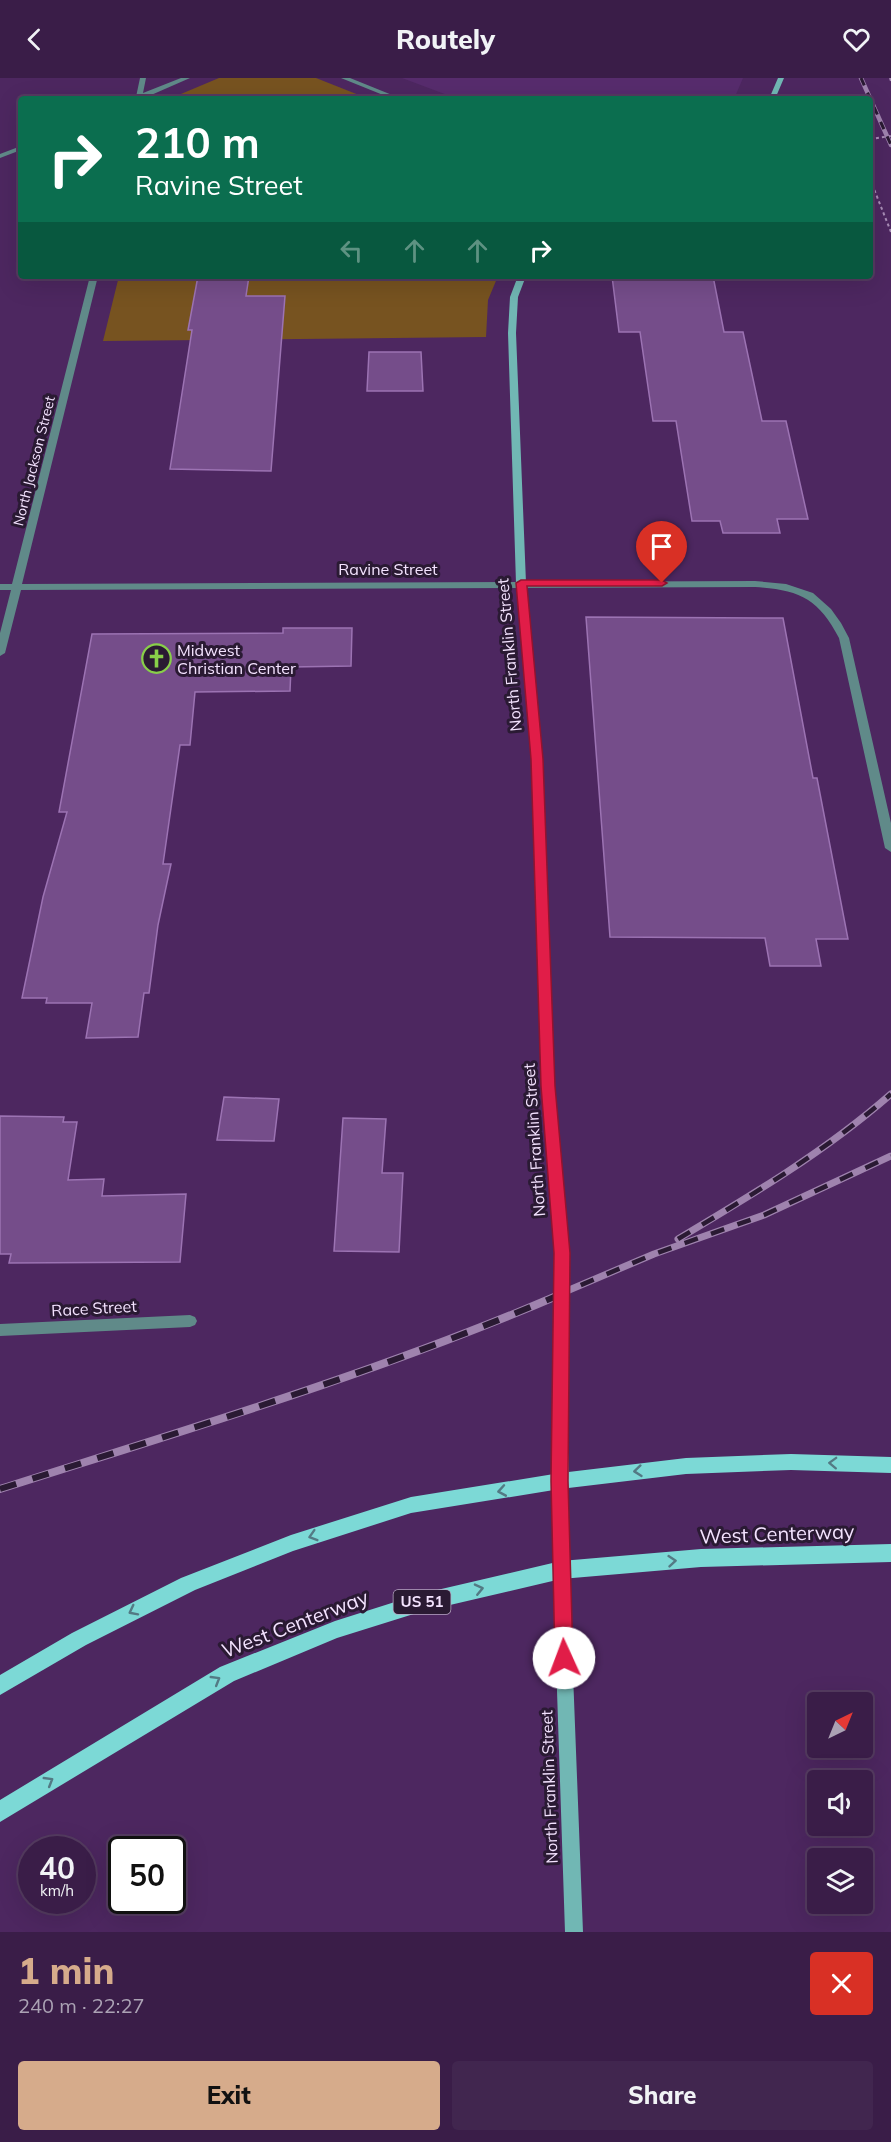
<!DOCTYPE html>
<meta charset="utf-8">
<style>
:root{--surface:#3a1d48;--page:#41264f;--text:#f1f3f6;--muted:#aba2b4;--line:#543b60;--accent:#d6ab8b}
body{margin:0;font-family:Mulish,sans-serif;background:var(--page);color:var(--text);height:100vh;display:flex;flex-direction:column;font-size:22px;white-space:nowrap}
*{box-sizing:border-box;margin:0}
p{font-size:20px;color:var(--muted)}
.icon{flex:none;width:33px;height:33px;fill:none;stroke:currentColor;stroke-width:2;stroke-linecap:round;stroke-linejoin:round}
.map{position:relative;height:1854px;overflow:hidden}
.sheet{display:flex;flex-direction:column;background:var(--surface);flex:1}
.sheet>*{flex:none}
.top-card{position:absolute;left:18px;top:18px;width:855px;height:183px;border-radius:6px;box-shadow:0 6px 24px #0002,0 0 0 2px var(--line);background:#0b6e4f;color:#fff;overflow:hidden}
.needle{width:39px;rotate:43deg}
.fabs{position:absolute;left:807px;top:1614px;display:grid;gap:12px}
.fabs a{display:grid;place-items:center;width:66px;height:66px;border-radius:6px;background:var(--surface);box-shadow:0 6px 24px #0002,0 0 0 2px var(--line);font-size:30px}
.speed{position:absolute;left:18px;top:1758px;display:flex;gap:12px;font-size:30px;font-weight:700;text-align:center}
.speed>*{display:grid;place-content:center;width:78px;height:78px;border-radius:50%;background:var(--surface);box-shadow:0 6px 24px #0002,0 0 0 2px var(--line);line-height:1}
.speed small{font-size:15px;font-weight:400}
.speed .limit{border:3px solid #111;border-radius:9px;background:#fff;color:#111}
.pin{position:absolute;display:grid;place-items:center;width:51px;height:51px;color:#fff;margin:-62px -26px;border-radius:50% 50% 50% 0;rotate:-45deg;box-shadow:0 0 6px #0007}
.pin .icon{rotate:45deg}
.me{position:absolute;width:66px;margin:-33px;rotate:358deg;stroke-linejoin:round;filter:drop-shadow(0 0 4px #0008)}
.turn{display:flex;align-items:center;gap:21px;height:126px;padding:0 18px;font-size:27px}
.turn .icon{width:78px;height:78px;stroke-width:2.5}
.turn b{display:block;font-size:42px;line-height:51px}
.lanes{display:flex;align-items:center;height:57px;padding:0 18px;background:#0003;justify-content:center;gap:30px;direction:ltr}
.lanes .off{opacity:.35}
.round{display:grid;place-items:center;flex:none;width:63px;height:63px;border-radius:6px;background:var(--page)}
.overview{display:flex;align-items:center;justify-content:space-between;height:102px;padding:0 18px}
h1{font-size:36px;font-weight:800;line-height:45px;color:var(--accent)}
.primary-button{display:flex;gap:12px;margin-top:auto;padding:12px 18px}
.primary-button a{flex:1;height:69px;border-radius:6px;background:var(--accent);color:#111;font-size:24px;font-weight:800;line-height:69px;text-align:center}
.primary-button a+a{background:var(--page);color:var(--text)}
header{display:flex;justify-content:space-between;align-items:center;height:78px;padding:0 18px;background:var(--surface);font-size:27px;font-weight:800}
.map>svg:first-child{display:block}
.built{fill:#572c6d}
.green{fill:#775320}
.building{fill:#754d8a;stroke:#9c73b3;stroke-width:1.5}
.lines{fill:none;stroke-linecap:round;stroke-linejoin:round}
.path{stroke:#a98eb7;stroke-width:2;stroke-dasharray:3 3;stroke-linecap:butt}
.minor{fill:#608a89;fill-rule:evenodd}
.tertiary{fill:#608a89;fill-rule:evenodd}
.secondary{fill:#71b7b4;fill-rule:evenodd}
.primary{fill:#7cd9d6;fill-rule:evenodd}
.rail-far2-casing{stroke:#9f83ae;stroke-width:4.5}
.rail-far1-casing{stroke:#9f83ae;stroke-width:7}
.rail-casing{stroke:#9f83ae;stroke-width:8}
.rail-far2{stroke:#2a1a33;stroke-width:3;stroke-dasharray:8;stroke-linecap:butt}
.rail-far1{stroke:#2a1a33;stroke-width:4.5;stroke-dasharray:14;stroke-linecap:butt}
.rail{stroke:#2a1a33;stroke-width:6;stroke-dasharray:17;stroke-linecap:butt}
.oneway{stroke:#537a84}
.route{fill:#e11d48;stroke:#92132f;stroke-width:1.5}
.labels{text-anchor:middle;stroke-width:6;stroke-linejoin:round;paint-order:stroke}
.far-street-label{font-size:14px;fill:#f4e3ff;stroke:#2a1a33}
.shield{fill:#2a1a33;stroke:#b7a7c2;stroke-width:1.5}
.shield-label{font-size:15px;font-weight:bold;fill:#f4e3ff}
.street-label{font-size:16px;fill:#f4e3ff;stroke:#2a1a33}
.poi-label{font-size:16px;fill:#f4e3ff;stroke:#2a1a33;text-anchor:start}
.near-street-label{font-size:20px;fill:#f4e3ff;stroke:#2a1a33}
</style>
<header><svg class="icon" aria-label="back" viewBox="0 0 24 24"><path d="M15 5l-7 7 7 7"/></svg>Routely<svg class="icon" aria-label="heart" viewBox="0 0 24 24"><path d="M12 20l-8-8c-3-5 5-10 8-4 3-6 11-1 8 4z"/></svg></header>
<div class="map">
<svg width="891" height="1854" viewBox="0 0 891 1854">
<rect width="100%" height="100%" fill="#4d2760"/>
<path class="built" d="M402,0H743L734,21H458Z"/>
<path class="green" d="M219,0H316L369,21H169Z
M119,198H498L488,222L486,259L103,263Z"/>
<path class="building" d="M198,198H249L246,218H285L271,393L170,391L192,252H188Z
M612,198H713L724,254H743L762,343H786L808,441H777L780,455H723L720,443H692L676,343H653L640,254H619Z
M369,274H421L423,313H367Z
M586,539L783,540L813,700H817L848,861H816L821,888H770L765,860L610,859Z
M283,550H352L351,588L291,589L290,613L195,614L190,667H180L163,786H171L158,847L149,915H144L138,959L86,960L92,925H46L47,920H22L43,819L67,734H59L92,556L283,555Z
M224,1019L279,1021L274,1063L217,1062Z
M0,1038L64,1039L63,1044H77L68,1102L104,1101L102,1118L186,1116L180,1184L9,1185L11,1176H0Z
M343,1040L386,1041L382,1095H403L399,1174L334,1173Z"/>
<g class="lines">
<path class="path" d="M890,0L891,3
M870,61L891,58
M870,101L891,154"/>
<path class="minor" d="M140,0H146L143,15L181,0H190L142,21H133L136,19Z
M21,68V72L0,80V76Z
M90,198H98L22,506L755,503L786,506L813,515L831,531L841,545L849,560L891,745V774L885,770L839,560C818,520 799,512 755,509L21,512L5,575L0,578V555L11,512H0V506H12Z
M190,1237L195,1239L197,1243L195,1247L190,1249L0,1258V1246Z"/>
<path class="tertiary" d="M341,0H350L402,21H393Z"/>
<path class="secondary" d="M778,0H784L775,21H769Z
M518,198H526L518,219L516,255L526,505L542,681L554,1008L569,1175V1492L583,1854H565L553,1492L555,1175L542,1008L532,681L516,505L508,255L510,219Z"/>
<path class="primary" d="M791,1376L891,1379V1395L791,1392L686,1396L560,1411L411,1435L293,1473L195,1512L86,1567L0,1617V1597L72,1555L181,1500L291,1457L411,1419L560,1395L686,1380Z
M891,1466V1484L701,1489L561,1501L420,1534L337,1560L234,1603L0,1744V1722L220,1589L335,1543L420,1516L561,1483L701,1471Z"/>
<defs>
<path id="rail-far2" d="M861,0L891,67"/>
<path id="rail-far1" d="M678,1161C752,1117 826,1073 891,1016
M555,1218L654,1176L764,1137L891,1078"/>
<path id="rail" d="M0,1411C188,1351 377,1295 559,1217"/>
</defs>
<use href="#rail-far2" class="rail-far2-casing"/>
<use href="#rail-far1" class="rail-far1-casing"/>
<use href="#rail" class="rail-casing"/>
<use href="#rail-far2" class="rail-far2"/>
<use href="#rail-far1" class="rail-far1"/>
<use href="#rail" class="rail"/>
</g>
<defs><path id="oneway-chevron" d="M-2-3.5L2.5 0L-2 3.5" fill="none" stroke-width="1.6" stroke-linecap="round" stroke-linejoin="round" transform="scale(1.5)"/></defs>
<g class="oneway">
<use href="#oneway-chevron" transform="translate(833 1385) rotate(-178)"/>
<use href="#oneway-chevron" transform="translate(638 1393) rotate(174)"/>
<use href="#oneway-chevron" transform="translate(502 1413) rotate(170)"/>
<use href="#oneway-chevron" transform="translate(313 1458) rotate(163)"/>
<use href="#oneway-chevron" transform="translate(672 1483) rotate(-5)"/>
<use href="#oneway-chevron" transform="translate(479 1511) rotate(-13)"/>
<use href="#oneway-chevron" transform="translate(133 1533) rotate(153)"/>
<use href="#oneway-chevron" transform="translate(216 1602) rotate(-31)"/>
<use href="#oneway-chevron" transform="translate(49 1703) rotate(-31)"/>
</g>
<path class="route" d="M521,502H662L667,505L662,508H527L543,681L555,1008L570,1175L568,1403L573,1580L570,1586L564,1589L558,1586L555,1580L551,1403L554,1175L541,1008L531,681L516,505Z"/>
<defs>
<symbol id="church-ring" viewBox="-11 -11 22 22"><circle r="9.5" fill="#2a1a33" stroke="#88cf49" stroke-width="1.5"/><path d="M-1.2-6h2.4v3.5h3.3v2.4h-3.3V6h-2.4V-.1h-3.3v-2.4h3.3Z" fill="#88cf49"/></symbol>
</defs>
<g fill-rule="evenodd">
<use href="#church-ring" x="140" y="564" width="33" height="33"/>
</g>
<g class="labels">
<g class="far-street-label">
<text transform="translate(34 383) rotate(-76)" y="5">North Jackson Street</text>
</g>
<rect class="shield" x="393.5" y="1512" width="57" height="24" rx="4.5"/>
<g class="shield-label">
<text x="422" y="1529">US 51</text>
</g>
<g class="street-label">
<text x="388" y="497">Ravine Street</text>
<text transform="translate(509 577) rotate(-95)" y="6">North Franklin Street</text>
<text transform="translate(534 1062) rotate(-94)" y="6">North Franklin Street</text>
<text transform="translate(94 1230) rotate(-3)" y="6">Race Street</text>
<text transform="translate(549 1709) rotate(-92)" y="6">North Franklin Street</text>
</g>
<g class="poi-label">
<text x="177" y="578">Midwest<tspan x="177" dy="18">Christian Center</tspan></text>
</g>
<g class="near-street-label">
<text transform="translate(777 1456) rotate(-2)" y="7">West Centerway</text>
<text transform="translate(295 1546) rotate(-21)" y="7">West Centerway</text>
</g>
</g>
</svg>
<div class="fabs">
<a><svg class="needle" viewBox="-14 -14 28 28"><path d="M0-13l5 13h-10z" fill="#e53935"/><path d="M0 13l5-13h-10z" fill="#aba2b4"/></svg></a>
<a><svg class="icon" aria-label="sound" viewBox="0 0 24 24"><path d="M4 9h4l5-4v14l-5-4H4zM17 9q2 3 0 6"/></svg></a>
<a><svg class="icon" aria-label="layers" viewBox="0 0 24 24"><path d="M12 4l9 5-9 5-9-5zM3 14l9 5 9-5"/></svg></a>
</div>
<div class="speed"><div>40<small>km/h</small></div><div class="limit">50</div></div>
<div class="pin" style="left:662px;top:505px;background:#d93025"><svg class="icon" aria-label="arrive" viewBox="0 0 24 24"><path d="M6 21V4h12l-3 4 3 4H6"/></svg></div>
<svg class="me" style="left:564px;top:1580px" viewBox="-20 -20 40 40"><circle r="19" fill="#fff"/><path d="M0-13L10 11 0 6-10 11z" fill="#e11d48"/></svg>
<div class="top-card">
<div class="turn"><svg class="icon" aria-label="right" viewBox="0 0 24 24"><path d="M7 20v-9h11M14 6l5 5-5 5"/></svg><div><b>210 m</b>Ravine Street</div></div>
<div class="lanes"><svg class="icon off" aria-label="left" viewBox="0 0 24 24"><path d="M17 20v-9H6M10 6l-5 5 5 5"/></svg><svg class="icon off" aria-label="ahead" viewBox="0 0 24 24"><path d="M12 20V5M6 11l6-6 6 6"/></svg><svg class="icon off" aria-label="ahead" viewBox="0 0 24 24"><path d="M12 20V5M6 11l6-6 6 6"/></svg><svg class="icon" aria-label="right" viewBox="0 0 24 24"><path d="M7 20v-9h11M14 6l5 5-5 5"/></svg></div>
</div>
</div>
<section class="sheet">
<div class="overview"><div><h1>1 min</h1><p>240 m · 22:27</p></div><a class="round" style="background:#d93025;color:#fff"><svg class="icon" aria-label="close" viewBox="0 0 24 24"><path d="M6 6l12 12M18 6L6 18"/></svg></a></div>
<div class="primary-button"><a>Exit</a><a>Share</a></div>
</section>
